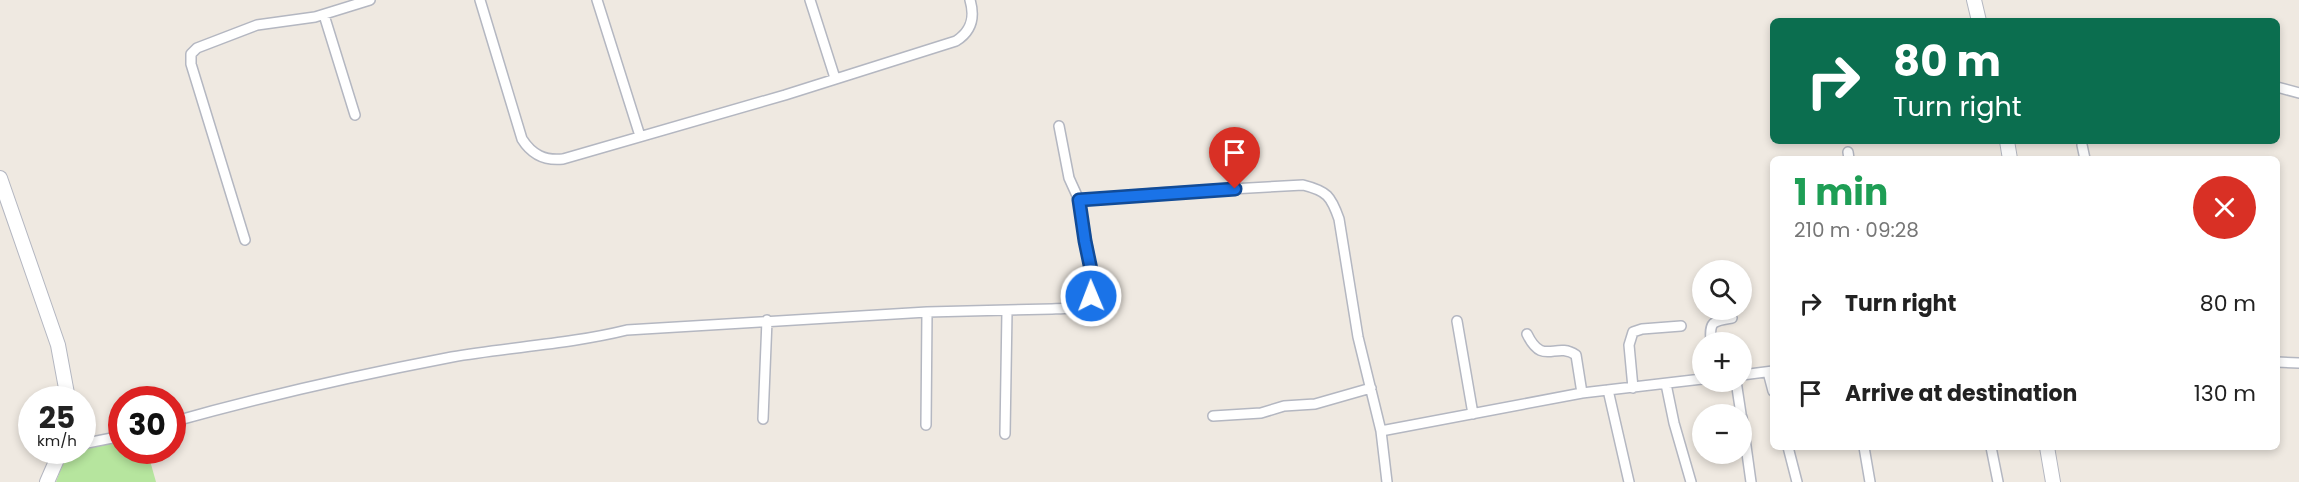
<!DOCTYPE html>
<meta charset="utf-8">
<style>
:root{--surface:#fff;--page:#f6f6f6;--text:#222;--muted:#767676}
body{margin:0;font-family:Poppins,sans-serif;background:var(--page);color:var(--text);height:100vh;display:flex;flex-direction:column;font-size:22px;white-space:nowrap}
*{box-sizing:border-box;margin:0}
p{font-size:20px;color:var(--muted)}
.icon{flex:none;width:33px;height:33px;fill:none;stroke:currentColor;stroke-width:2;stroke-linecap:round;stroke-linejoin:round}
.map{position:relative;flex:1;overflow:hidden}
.side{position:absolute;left:1770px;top:156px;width:510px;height:294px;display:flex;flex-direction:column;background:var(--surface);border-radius:9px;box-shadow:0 3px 9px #0003}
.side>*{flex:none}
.guide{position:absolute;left:1770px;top:18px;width:510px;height:126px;border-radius:9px;box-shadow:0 3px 9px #0003;background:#0b6e4f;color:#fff;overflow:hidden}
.buttons{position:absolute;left:1692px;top:260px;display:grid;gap:12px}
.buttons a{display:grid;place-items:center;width:60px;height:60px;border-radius:50%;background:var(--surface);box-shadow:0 3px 9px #0003;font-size:30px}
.speed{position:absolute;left:18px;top:386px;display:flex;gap:12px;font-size:30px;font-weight:700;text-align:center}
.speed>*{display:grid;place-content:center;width:78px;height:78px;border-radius:50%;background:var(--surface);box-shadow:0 3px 9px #0003;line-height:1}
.speed small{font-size:15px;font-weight:400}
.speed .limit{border:9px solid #d22;background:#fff;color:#111}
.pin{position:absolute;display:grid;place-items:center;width:51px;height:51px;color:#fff;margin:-62px -26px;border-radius:50% 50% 50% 0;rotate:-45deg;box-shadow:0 0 6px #0007}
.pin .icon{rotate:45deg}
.me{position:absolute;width:66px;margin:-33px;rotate:359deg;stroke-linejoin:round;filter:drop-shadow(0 0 4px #0008)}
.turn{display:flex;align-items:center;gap:21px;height:126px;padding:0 24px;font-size:27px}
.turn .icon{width:78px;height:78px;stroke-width:2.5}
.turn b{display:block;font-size:42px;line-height:51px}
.round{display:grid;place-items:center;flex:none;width:63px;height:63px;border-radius:32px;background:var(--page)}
.overview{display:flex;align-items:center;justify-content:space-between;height:102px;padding:0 24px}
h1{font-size:36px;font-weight:700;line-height:45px;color:#1e9e55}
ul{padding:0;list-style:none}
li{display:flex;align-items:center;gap:18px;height:90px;padding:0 24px}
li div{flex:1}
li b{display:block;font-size:22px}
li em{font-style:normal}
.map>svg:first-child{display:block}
.green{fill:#b6e59e}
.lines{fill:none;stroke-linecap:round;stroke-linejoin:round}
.street-casing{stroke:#b4b7c1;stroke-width:12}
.secondary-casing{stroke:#b4b7c1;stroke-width:16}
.street{stroke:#fff;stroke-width:9}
.secondary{stroke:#fff;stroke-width:14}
.route-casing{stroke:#114b97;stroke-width:15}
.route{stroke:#1a73e8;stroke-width:10}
</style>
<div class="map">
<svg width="2299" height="482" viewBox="0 0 2299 482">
<rect width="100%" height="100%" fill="#efe9e1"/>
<path class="green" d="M121,441L122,450H147L156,482H56L68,450H82Z"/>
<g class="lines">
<defs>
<path id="street" d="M480,0L522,139C532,155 545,161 563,159L785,95L956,41C972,31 975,17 970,0
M597,0L640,136
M810,0L835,78
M324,15L355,115
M2277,87L2299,93
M2082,145L2085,159
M1848,152L1849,159
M1079,200L1159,193L1303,185C1327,191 1331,196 1339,219L1358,337L1381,431L1387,482
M245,240L191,64V54L197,48L257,25L315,17L370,0
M1457,321L1473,414
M1527,334C1543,367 1555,341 1576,355L1582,393
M1711,342C1709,321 1713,321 1732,318
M2277,362L2299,363
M1768,372L1773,391
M1742,375L1773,371
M1736,381L1741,414
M1666,384L1674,423L1691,482
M1633,388L1629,345L1633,332L1642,329L1681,326
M1608,390L1629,482
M1213,416L1261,413L1284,406L1315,404L1371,388
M1742,417L1751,482
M763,419L767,320
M172,422C264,396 358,375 452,357C510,347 570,344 627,330L927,312L1052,309C1076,308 1088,309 1094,284L1079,200L1069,178L1059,126
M926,425L927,312
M1381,431L1582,393L1702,379
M1005,434L1007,311
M82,444L122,436
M1788,447L1797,482
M1864,447L1870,482
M1991,447L1998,482"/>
<path id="secondary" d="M1974,0L1979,21
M2007,141L2010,159
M0,178L58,345L68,399
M2047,447L2053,482
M47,482L61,450"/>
</defs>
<use href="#street" class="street-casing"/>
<use href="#secondary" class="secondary-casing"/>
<use href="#street" class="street"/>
<use href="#secondary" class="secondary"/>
</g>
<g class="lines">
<defs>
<path id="route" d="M1091,296L1094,284L1085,241L1079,200L1235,189"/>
</defs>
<use href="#route" class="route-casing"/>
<use href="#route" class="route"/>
</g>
</svg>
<div class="buttons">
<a><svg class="icon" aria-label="search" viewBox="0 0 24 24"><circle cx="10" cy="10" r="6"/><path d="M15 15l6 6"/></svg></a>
<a>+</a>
<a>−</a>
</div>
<div class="speed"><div>25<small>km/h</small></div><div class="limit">30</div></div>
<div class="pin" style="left:1235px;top:189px;background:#d93025"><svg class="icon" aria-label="arrive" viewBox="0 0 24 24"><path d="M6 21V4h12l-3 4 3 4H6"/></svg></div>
<svg class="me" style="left:1091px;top:296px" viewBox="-20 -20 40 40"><circle r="17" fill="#1a73e8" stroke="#fff" stroke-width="3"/><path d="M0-11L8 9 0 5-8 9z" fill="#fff"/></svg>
<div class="guide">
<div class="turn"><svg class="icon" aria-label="right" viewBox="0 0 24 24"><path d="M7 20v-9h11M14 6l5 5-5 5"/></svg><div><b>80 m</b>Turn right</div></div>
</div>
<section class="side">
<div class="overview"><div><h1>1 min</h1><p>210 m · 09:28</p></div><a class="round" style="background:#d93025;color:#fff"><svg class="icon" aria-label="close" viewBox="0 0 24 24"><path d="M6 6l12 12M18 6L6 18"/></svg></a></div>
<ul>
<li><svg class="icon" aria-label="right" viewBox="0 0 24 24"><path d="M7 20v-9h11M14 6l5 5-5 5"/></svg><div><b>Turn right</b></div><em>80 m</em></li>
<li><svg class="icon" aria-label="arrive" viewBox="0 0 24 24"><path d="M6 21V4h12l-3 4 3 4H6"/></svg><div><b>Arrive at destination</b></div><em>130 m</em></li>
</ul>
</section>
</div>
